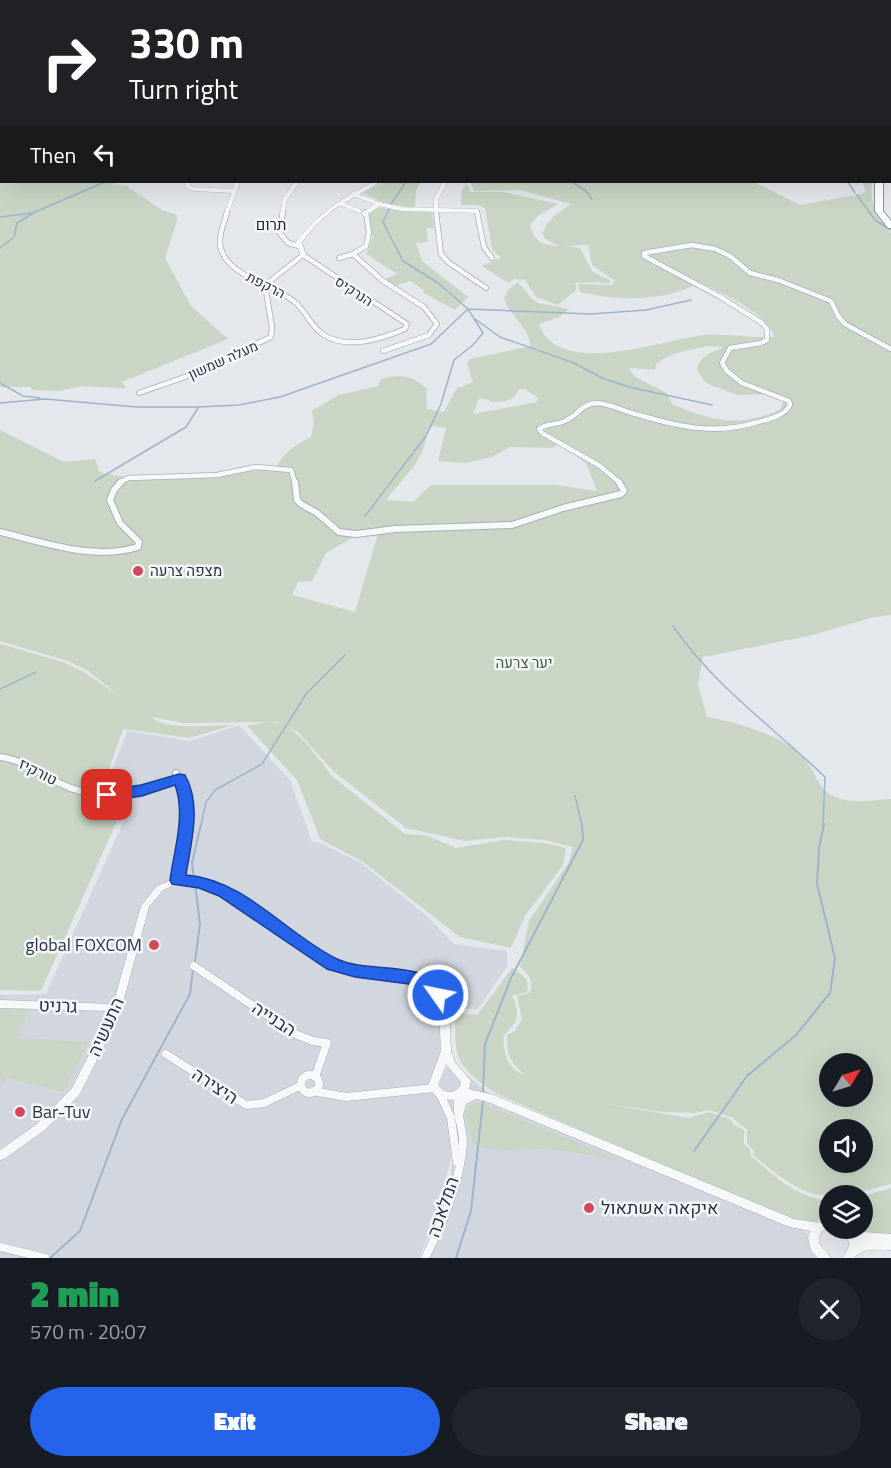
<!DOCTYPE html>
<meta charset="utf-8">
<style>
:root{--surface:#171b24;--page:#20242c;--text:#f1f3f6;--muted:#9ea1a6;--accent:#2563eb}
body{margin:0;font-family:"Titillium Web",Heebo,sans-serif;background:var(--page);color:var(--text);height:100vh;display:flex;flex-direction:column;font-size:22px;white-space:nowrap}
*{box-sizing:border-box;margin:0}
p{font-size:20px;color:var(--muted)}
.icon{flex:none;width:33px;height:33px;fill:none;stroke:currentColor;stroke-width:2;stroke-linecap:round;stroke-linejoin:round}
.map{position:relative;height:1258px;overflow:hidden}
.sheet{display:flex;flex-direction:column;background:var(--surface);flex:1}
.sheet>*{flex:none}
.top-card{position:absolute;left:0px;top:0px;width:891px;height:183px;box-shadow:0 6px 24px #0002;background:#202124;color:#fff;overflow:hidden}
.needle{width:39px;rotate:52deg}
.tools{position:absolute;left:819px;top:1053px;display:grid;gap:12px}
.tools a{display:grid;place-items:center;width:54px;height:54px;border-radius:50%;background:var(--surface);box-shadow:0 6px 24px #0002;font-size:30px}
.pin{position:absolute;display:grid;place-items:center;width:51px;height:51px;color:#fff;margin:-26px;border-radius:12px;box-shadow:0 3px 9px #0006}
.me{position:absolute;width:66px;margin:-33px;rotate:303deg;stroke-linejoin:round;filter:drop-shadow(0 0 4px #0008)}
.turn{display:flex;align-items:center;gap:21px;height:126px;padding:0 30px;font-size:27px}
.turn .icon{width:78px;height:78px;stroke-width:2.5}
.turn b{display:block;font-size:42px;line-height:51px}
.then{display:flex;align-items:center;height:57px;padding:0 30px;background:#0003;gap:12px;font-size:22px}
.round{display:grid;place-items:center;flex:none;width:63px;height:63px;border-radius:32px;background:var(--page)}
.head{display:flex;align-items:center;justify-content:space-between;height:102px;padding:0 30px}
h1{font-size:36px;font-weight:800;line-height:45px;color:#1e9e55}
.action{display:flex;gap:12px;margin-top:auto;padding:12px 30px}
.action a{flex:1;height:69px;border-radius:36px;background:var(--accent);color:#fff;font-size:24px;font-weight:800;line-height:69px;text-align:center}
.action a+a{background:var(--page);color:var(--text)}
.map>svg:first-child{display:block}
.built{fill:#d2d6de}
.green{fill:#c9d6c5;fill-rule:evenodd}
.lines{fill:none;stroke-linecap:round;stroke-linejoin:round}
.stream-far1{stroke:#9fb4cc;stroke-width:1.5}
.stream{stroke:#9fb4cc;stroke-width:2}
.minor-far3-casing{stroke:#a9aeb7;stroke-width:4.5}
.minor-far2-casing{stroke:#a9aeb7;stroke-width:6}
.minor-far1-casing{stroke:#a9aeb7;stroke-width:8}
.minor-casing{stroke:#a9aeb7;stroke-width:9}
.tertiary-casing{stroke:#a9aeb7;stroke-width:1}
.secondary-casing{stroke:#a9aeb7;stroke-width:2}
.trunk-casing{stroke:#8b94a3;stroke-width:2}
.minor-far3{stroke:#f7f8fa;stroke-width:4}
.minor-far2{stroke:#f7f8fa;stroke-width:4.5}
.minor-far1{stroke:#f7f8fa;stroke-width:6}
.minor{stroke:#f7f8fa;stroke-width:8}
.tertiary{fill:#f7f8fa;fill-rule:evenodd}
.secondary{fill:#fff;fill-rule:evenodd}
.trunk{fill:#fff;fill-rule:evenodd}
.route{fill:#2563eb;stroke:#184099;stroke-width:1.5}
.poi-dot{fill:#d1495b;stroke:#f4f6f9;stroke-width:2}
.labels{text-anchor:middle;stroke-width:5;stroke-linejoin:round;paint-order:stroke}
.far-street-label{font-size:14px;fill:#2b3445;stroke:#f4f6f9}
.far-quarter-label{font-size:15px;fill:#1d2536;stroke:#f4f6f9}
.poi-label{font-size:15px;fill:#2b3445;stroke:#f4f6f9;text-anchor:start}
.park-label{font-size:15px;fill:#3f6138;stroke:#f4f6f9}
.street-label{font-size:15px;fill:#2b3445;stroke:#f4f6f9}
.near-poi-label{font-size:18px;fill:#2b3445;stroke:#f4f6f9;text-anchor:start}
.near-street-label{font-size:18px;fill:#2b3445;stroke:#f4f6f9}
</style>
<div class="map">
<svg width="891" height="1258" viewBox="0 0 891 1258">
<rect width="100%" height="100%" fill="#e4e7ec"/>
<path class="built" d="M239,725L290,780L312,842H318L361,863L427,916L454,944L507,951V966L478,1009L441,1008L440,1062L430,1084L440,1100L450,1127L442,1099L433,1086V1081L439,1070L448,1067L462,1071L490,1094L793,1221L816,1242L820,1258H422L439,1217L450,1181L453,1151L435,1221L419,1258H0V995L46,994L127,814L99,804L127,731L191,741Z"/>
<path class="green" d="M0,0H644L2,2V182H119L113,185H125L162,210L177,215V221L165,258L191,306L228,339L122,382L126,388L80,386L60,391L33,390L31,387H0Z
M383,182H421L416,190L415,208L384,203L363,193Z
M470,182H754L800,205L861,194L866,192L862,182H872C870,203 876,217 891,233V615L874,617L809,636L703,657L698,685L707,717C733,721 787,737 804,758C815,770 817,787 831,795C849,805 872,800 891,799V1184C822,1203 810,1203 753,1155L754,1151L747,1143V1130L733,1118L709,1110L694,1113L662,1112L600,1103L689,1118L709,1112L730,1119L734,1125L744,1130V1144L750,1149L751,1156C777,1178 795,1196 829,1201V1220L798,1223L506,1098C491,1091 463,1073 458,1055C454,1043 456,1026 455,1013L477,1015L512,968C523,975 530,978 527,992L512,996C521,1014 518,1022 504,1035C503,1055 507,1068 526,1076C510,1061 507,1058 507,1035L515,1031L522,1019L517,996L529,993C535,981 529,975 520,967L529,921L569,862L573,847L544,840L506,837L465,841L406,828L333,771L298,732L288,726L307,744L333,777L405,834L425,835L456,848L504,840L544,843L566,848L563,865L525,916L511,948L460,937L363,862L320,839L297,780L247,726L266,722L282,724L277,722L184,723L151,717C168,731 212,725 234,725L189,738L123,729L96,807L120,814L41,991L0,990V644L63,662L84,672L122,698L87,670L68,661L0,641V430L64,462L95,459L99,471L102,473L131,478L171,479L277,468C279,455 300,442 311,437L314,424L312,411L338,395L378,386L381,379C400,373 415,376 429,391H426L427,409L444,412L456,389L473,382L467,363L470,359L531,346C528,326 509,315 504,298L509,289L518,282L532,299L538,303L569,309L559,317L539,324C558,380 664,339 705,335C728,334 751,338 774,337C769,314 720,292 700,282C667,302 616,301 580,292L578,284L611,285L615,281L592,265L588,245L565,246L580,248L592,271L611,281L609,284L598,282L575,283L577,289L558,305L536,297L525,280L514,279L508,283L482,266L501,258L492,249L485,208L478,205H461L462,190L467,184L471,192H504L558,204L539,215L530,225C533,241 544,246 559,246L545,239L542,234C548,218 557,214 571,204L520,190L474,191ZM709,346L724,347C712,353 701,354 697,369L704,381L710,385L738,395L768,394L783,402L780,410C738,427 713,422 672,404L667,393L637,378L628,369L633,368L655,370L656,364C670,352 691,350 709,346ZM519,389H525L538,398L537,402L473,414L479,398L490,400L489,402C503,402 512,403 519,389ZM433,426L446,428L438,461L466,463L492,457L510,447L552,448L559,444L586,463L597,491L555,485H431L413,502L386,500C402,478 426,461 427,431ZM380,527L355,612L292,595L298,582L312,581L326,553L352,538ZM830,1064H862V1096H830ZM830,1130H862V1162H830Z
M377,207L403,211L432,212L434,228H426L428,242L416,243L422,261L468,297L455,310L422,292L425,291L410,281L396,286L385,279L397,274L366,254L373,237L368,214Z
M29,1009L17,1038L89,1042L63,1092L7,1078L0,1087V1010Z
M479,1102L491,1107L629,1164C604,1157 578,1152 551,1150C526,1148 496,1155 473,1143L465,1112L470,1105Z
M891,1188V1234L860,1232L854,1229L862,1228L863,1196Z"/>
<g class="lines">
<path class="stream-far1" d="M572,182L586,191L592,199
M848,182L855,193
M857,195L875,220L891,230
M391,204L406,182
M0,217L32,213
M0,248L14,237L17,223L35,212L105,182
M475,319L500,337L574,363L602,378L629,387L712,405
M0,383L23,396L40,398
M0,403L45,399L137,407H199L239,405L280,397L431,344L468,309L591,314L646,310L691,300
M95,481L186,427L198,408
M365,516L426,436L441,404L454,360L473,345L483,333L468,309L438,283L403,261L383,222L389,209
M673,626C714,686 773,727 825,777L823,825
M0,689L36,672
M575,796L582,825
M201,825L206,802L215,790L262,764L306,694L345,655"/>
<path class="stream" d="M194,878L192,863L201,824
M195,883L200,924L195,961
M483,1093L485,1044L511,978L583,840L582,824
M694,1151L747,1076L796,1035L830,993L835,958L817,884L819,848L824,824
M50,1258L80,1231L122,1119L190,994L193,969
M456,1258L471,1211L483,1101"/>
<defs>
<path id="minor-far3" d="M187,182V186L194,189L232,191
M353,194L379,204L402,209L477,211V214
M340,203L359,211
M226,214L238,182
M282,214L285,199L297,182
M364,214L379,204
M436,214V199L445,182"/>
<path id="minor-far2" d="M227,212C225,221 220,231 220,240C219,264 246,276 265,285
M283,212L279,232L288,243L299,246
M436,212L441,254L448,262L486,288
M477,212L484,247L492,258
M353,254L383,281L424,307L437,324L429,335L383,351
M303,255L407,324L405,329C381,339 348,350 324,335C312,328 307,314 297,304C288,295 276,291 265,285Z
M339,258L353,254L366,246L369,233L366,212
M139,393L182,378L271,337L272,327L265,285
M119,483L128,478L217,475L256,467L291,470L295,483
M620,483L600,466L542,433L539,429C546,423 556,425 565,421C577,416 582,404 596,403C607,403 621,410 632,413C676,426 713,436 758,422C770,419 784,416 790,405L789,401L742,383L727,371L722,363L730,348L761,343L767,340V329L762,323L719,296L644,256V253L692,245L715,249L730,256L750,273L778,280L831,301L838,316L845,324L891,349"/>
<path id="minor-far1" d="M295,482L297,500L301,504L317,513L339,532L356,534L395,529L512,525L563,508L621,494L624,491L619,482
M0,532C43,542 94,561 138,547L139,542L120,523L110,500L114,490L121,482
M0,757C23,760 39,772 59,783C98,803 140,793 179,779
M176,773L186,798V825"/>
<path id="minor" d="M178,880L186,824
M194,966L295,1034L313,1041L327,1043L315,1077
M166,1054L246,1105L264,1103L300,1086
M301 1084a9 9 0 1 1 18 0a9 9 0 1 1-18 0Z
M313,1091L346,1097L434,1088
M440,1094L451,1118L457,1162
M0,1247L45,1258
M425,1258C442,1224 460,1183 463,1144C464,1127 454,1111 459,1094"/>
<path id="tertiary" d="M374,182H380L336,208L317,224L302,242L306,255L305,256H301L296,242C317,214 344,196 374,182Z
M178,877L201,879L228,890L336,962L355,966L410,974L434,984L441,992L449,1008L451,1051L455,1062L471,1081L469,1089L494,1095L794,1219L820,1223L830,1220V1228L822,1231C814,1246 825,1247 831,1258H818L811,1251L808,1237L811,1231L789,1227L488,1102L476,1099L466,1104L463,1115L459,1116L455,1115L454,1112L457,1102L460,1098L453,1100L437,1098L428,1086L441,1051L439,1008L434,997L428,990L409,981L355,974L330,967L222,894L200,885L179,883L163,890L149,907L120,1014L80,1094L45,1130L4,1159L0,1160V1150L37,1124L72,1088L111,1011L0,1008V1000L113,1004L141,906L157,886ZM446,1064L461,1082L459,1088L452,1092L444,1091L438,1085Z
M844,1228H854L863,1232L891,1234V1250C878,1250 863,1247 854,1258H843C850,1243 852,1246 843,1231Z"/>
<path id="secondary" d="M642,0H646V2H642Z"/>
<path id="trunk" d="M693,0H699L701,2H694Z
M875,182H883V211L891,221V228H888L875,211Z"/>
</defs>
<use href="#minor-far3" class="minor-far3-casing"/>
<use href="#minor-far2" class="minor-far2-casing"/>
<use href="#minor-far1" class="minor-far1-casing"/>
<use href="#minor" class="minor-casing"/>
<use href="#tertiary" class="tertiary-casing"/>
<use href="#secondary" class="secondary-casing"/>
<use href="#trunk" class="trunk-casing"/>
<use href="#minor-far3" class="minor-far3"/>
<use href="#minor-far2" class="minor-far2"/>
<use href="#minor-far1" class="minor-far1"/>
<use href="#minor" class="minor"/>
<use href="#tertiary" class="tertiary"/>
<use href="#secondary" class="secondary"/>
<use href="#trunk" class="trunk"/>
</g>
<path class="route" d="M179,774L185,775C202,805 191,842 186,875C246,880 286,934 337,959C370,975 427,957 447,995L444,1000C430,1004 422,989 409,984L355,977L327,969L219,896L199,888L172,884L170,880C174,851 186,814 175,785L142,796L107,801L99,795L107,790L141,785Z"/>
<g class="poi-dot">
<circle cx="138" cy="571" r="6"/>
<circle cx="154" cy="945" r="6"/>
<circle cx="20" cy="1112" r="6"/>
<circle cx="589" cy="1208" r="6"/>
</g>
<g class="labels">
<g class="far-street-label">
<text transform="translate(266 285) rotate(27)" y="5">הרקפת</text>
<text transform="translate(354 291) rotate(33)" y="5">הנרקיס</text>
<text transform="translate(223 360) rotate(-24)" y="5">מעלה שמשון</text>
</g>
<g class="far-quarter-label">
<text x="271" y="230">תרום</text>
</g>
<g class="poi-label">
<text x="150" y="576">מצפה צרעה</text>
</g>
<g class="park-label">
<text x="524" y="668">יער צרעה</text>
</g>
<g class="street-label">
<text transform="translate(38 772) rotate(27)" y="5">טורקיז</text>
</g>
<g class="near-poi-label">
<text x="142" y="951" text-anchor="end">global FOXCOM</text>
<text x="32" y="1118">Bar-Tuv</text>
<text x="601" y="1214">איקאה אשתאול</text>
</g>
<g class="near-street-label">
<text transform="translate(58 1006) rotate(2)" y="6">גרניט</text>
<text transform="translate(274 1019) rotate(33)" y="6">הבנייה</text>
<text transform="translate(106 1027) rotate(-66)" y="6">התעשיה</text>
<text transform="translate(215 1086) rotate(33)" y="6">היצירה</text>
<text transform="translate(443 1207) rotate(-71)" y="6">המלאכה</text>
</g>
</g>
</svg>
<div class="tools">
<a><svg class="needle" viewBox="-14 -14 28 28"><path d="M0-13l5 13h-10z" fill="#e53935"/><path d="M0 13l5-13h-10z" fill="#9ea1a6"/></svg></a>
<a><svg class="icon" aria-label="sound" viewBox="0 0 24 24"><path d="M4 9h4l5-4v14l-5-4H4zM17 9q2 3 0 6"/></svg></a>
<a><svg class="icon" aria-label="layers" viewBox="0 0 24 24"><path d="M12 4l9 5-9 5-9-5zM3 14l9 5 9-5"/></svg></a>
</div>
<div class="pin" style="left:107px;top:795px;background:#d93025"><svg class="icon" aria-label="arrive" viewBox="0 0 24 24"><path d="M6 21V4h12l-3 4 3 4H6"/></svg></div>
<svg class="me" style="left:438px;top:995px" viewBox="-20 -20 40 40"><circle r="17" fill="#2563eb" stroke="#fff" stroke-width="3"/><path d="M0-11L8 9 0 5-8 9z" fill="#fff"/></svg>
<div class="top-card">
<div class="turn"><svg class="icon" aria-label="right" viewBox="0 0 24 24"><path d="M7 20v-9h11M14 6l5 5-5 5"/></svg><div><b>330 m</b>Turn right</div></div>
<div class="then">Then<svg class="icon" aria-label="left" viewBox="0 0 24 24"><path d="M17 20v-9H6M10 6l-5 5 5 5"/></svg></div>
</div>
</div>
<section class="sheet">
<div class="head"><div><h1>2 min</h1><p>570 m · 20:07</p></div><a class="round"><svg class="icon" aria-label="close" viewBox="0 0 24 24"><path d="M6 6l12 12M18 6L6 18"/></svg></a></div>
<div class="action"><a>Exit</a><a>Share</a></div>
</section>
